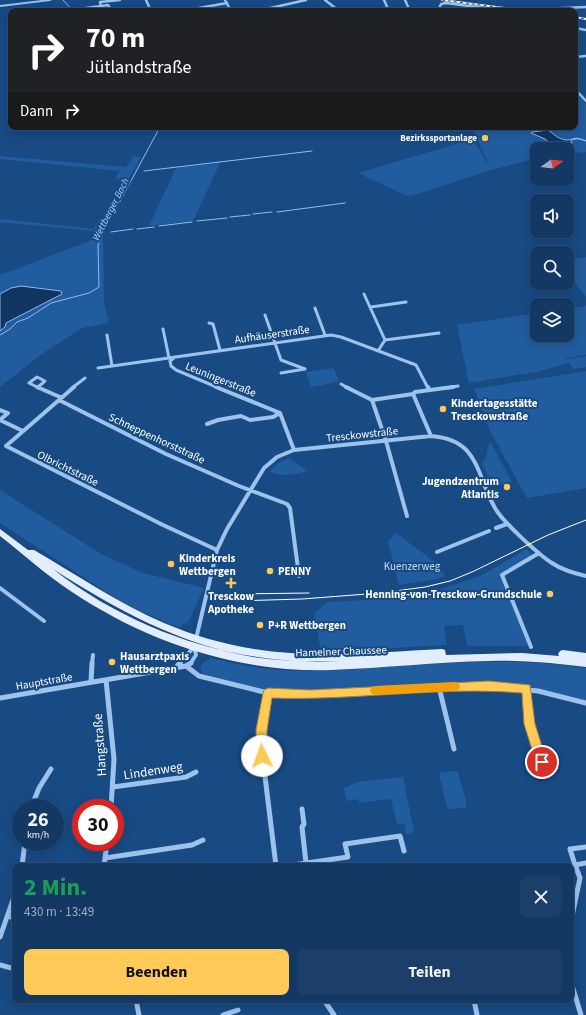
<!DOCTYPE html>
<html lang="de">
<meta charset="utf-8">
<style>
:root{--surface:#123863;--page:#1b3f69;--text:#f1f3f6;--muted:#9cacbe;--line:#315278;--accent:#ffca58}
body{margin:0;font-family:"Source Sans 3",sans-serif;background:var(--page);color:var(--text);height:100vh;display:flex;flex-direction:column;font-size:15px;white-space:nowrap}
*{box-sizing:border-box;margin:0}
p{font-size:13px;color:var(--muted)}
.icon{flex:none;width:22px;height:22px;fill:none;stroke:currentColor;stroke-width:2;stroke-linecap:round;stroke-linejoin:round}
.map{position:relative;flex:1;overflow:hidden}
.panel{position:absolute;left:12px;top:863px;width:562px;height:140px;display:flex;flex-direction:column;background:var(--surface);border-radius:8px;box-shadow:0 2px 10px #0003,0 0 0 1px var(--line)}
.panel>*{flex:none}
.top-card{position:absolute;left:8px;top:8px;width:570px;height:122px;border-radius:8px;box-shadow:0 2px 10px #0003,0 0 0 1px var(--line);background:#202124;color:#fff;overflow:hidden}
.needle{width:26px;rotate:76deg}
.controls{position:absolute;left:530px;top:142px;display:grid;gap:8px}
.controls a{display:grid;place-items:center;width:44px;height:44px;border-radius:8px;background:var(--surface);box-shadow:0 2px 10px #0003,0 0 0 1px var(--line);font-size:20px}
.speed{position:absolute;left:12px;top:799px;display:flex;gap:8px;font-size:20px;font-weight:700;text-align:center}
.speed>*{display:grid;place-content:center;width:52px;height:52px;border-radius:50%;background:var(--surface);box-shadow:0 2px 10px #0003,0 0 0 1px var(--line);line-height:1}
.speed small{font-size:10px;font-weight:400}
.speed .limit{border:6px solid #d22;background:#fff;color:#111}
.pin{position:absolute;display:grid;place-items:center;width:34px;height:34px;color:#fff;margin:-17px;border:2px solid #fff;border-radius:50%;box-shadow:0 1px 4px #0007}
.me{position:absolute;width:44px;margin:-22px;rotate:357deg;stroke-linejoin:round;filter:drop-shadow(0 0 3px #0008)}
.turn{display:flex;align-items:center;gap:14px;height:84px;padding:0 12px;font-size:18px}
.turn .icon{width:52px;height:52px;stroke-width:2.5}
.turn b{display:block;font-size:28px;line-height:34px}
.then{display:flex;align-items:center;height:38px;padding:0 12px;background:#0003;gap:8px;font-size:15px}
.round{display:grid;place-items:center;flex:none;width:42px;height:42px;border-radius:8px;background:var(--page)}
.summary{display:flex;align-items:center;justify-content:space-between;height:68px;padding:0 12px}
h1{font-size:24px;font-weight:700;line-height:30px;color:#1e9e55}
.cta{display:flex;gap:8px;margin-top:auto;padding:8px 12px}
.cta a{flex:1;height:46px;border-radius:8px;background:var(--accent);color:#111;font-size:16px;font-weight:700;line-height:46px;text-align:center}
.cta a+a{background:var(--page);color:var(--text)}
.map>svg:first-child{display:block}
.green{fill:#215c9e}
.water{fill:#103562;stroke:#90beef}
.lines{fill:none;stroke-linecap:round;stroke-linejoin:round}
.stream{stroke:#90beef;stroke-width:1}
.minor-far3{stroke:#9dc3ec;stroke-width:2.5}
.minor-far2{stroke:#9dc3ec;stroke-width:3}
.minor-far1{stroke:#9dc3ec;stroke-width:4}
.minor{stroke:#9dc3ec;stroke-width:5}
.tertiary{fill:#9dc3ec;fill-rule:evenodd}
.primary{fill:#e2eeff;fill-rule:evenodd}
.tram{stroke:#fff;stroke-width:1}
.rail-casing{stroke:#fff;stroke-width:2}
.rail{stroke:#184a84;stroke-width:1;stroke-dasharray:3;stroke-linecap:butt}
.route{fill:#ffca58;stroke:#a68339}
.slow{fill:#f59e0b}
.poi-dot{fill:#ffca58;stroke:#184a84;stroke-width:1.5}
.labels{text-anchor:middle;stroke-width:4;stroke-linejoin:round;paint-order:stroke}
.far-poi-label{font-size:9px;font-weight:bold;fill:#fff;stroke:#184a84;text-anchor:end}
.far-water-label{font-size:10px;font-style:italic;fill:#a8cdf4;stroke:#184a84}
.street-label{font-size:11px;fill:#fff;stroke:#184a84}
.poi-label{font-size:11px;font-weight:bold;fill:#fff;stroke:#184a84;text-anchor:start}
.park-label{font-size:11px;fill:#c2ddf9;stroke:#184a84}
.near-street-label{font-size:13px;fill:#fff;stroke:#184a84}
</style>
<div class="map">
<svg width="586" height="1015" viewBox="0 0 586 1015">
<rect width="100%" height="100%" fill="#184a84"/>
<path class="green" d="M575,91L586,104V152L567,154V149H537V158L491,170L418,194L407,196L358,173L473,139L490,168L472,127H575Z
M0,156L126,167L133,156L141,157L128,180L115,179L119,171L0,159Z
M220,163L193,221L149,226L176,168Z
M0,219L94,229L99,219L108,221L103,232L0,222Z
M103,236L104,303L109,323L82,328L42,354L0,387V331L6,323L62,294L61,291C36,287 23,282 0,294V275Z
M586,257V297L567,272V260Z
M586,306V355L566,358L569,363L536,372L469,383L457,325L537,313V335H567V309Z
M586,356V367L573,369L567,359Z
M334,368L339,382L311,387L306,372Z
M586,371V488L527,498L490,431L474,389Z
M491,443L512,482L493,485L482,464L487,454L488,445Z
M289,458L307,471C297,475 280,477 269,472L279,463Z
M0,490L101,554L143,573L204,588L188,623L182,624L180,628L135,609L111,595L0,523Z
M396,533L439,565L445,576L438,579L399,585L388,541Z
M527,549L534,556L500,576L528,646H467L463,625L444,626L447,645L321,652L314,613L328,602L399,598L436,591L480,576Z
M211,658C235,664 259,669 283,670C320,673 356,669 392,666C457,662 521,658 586,668V703L551,693L472,686L329,694L252,690L202,673L200,669C201,664 206,660 211,658Z
M456,771L458,772L467,805L465,808L450,809L447,808L439,774L441,772Z
M403,777L414,832L406,834L404,824H397L391,799L359,803V799L347,801L344,788L357,782Z"/>
<path class="water" d="M548,130C554,134 558,139 566,140C574,140 579,137 586,141L577,138L572,139L571,141L572,144C567,148 563,149 556,149L545,139L531,133L532,132Z
M21,286L61,291L62,294L6,323L5,327L0,331V294L11,288Z"/>
<g class="lines">
<path class="stream" d="M63,0L73,11
M144,171L312,151
M277,212L345,203
M253,214L272,212
M230,217L250,215
M197,221L227,218
M159,226L192,222
M137,229L154,227
M111,232L133,229
M0,335L10,329L17,322L28,318L51,303L89,293L99,287L98,245L104,231L160,127"/>
<path class="minor-far3" d="M146,0L151,11
M225,0L231,11
M325,0L339,11
M384,0L389,11
M405,0L410,11
M86,8L101,6
M131,9L132,11
M542,9L586,7
M111,10L108,5L101,6L100,2L120,0
M182,11L227,3
M257,11L306,0
M326,11L337,9
M438,11L441,4L446,3L507,11
M575,28L586,30
M575,57L586,56
M575,89L586,101"/>
<path class="minor-far2" d="M364,294L385,340L378,351
M371,307L406,302
M315,308L325,335
M265,315L281,360L305,369L281,373
M209,323L213,324L220,350
M163,329L169,358
M107,335L112,366
M385,340L439,333
M174,358L170,361L171,366L176,370L219,388
M98,368L331,335L341,337L416,365L428,388
M341,384L348,388
M38,387L45,381L37,377L29,383L39,388
M72,388L85,378
M446,388L458,386"/>
<path class="minor-far1" d="M37,387L60,397
M74,387L6,446L163,525L217,550
M216,387L280,413L294,450
M346,387L372,400L386,441L407,516
M428,387L429,389
M59,400L166,454L239,486L287,504L290,508L299,576
M372,400L413,394
M0,410L8,413L0,420
M0,420L23,431
M207,424L218,420L241,416L250,420L273,417L280,413
M431,436L413,394L415,392L453,387
M496,528L507,524
M437,552L489,531
M0,588L44,621
M196,639L217,550L227,529L264,468L277,457L294,450L431,436C480,440 475,473 495,508C502,521 539,555 552,563C562,570 574,573 586,576
M531,647L502,575L539,553
M92,664L93,655
M179,664L193,648
M190,664L196,655L194,646"/>
<path class="minor" d="M186,666L199,676L268,693L310,695L492,686L538,691L586,703
M175,668L180,663
M106,680L114,759L111,808
M91,682L92,663
M439,687L454,749
M527,689L530,724L545,771
M268,693L261,730V744L276,866
M0,698L186,666L191,663
M113,787L186,777L196,772
M31,808L39,788L51,769
M302,809L304,824L302,827L306,863
M105,858L192,845L203,840
M575,865L570,849L586,847
M22,866L25,842
M104,866L107,842
M286,866L348,857L345,844L400,836L404,851
M8,916L15,918
M571,921L580,878L575,865L586,863
M0,937L15,894
M0,965L15,969
M571,982L581,1015
M136,1000L139,1015
M324,1000L334,1015
M474,1000L477,1015
M223,1015L238,1010"/>
<path class="tertiary" d="M42,0H52L50,1L0,7V5Z"/>
<path class="primary" d="M0,529L28,550H34C77,575 118,603 164,623C192,635 223,644 254,649C316,659 380,652 442,649L445,650L446,655L522,653L559,656L558,654L560,651L563,650L586,653V667C554,663 522,660 490,661C436,662 384,668 331,670C238,673 146,642 69,590C45,574 23,554 0,536ZM53,569C115,609 179,644 253,657C282,661 312,662 341,661C238,667 134,632 53,569Z"/>
<path class="tram" d="M235,594L309,593
M235,601L302,599L380,593L425,587L450,581L472,572L548,535L586,520"/>
<defs>
<path id="rail" d="M442,0L527,11
M575,17L586,19"/>
</defs>
<use href="#rail" class="rail-casing"/>
<use href="#rail" class="rail"/>
</g>
<path class="route" d="M489,681L530,685L535,724L547,762L546,765L542,767L538,765L536,762L524,724L522,693C439,686 355,701 272,698L267,730V756L266,760L262,762L258,760L256,756V730L263,693L264,690L268,688L310,690Z"/>
<path class="slow" d="M455,682L459,683L460,687L459,690L455,691L375,695L372,694L370,691L372,687L375,686Z"/>
<g class="poi-dot">
<circle cx="485" cy="138" r="4"/>
<circle cx="443" cy="409" r="4"/>
<circle cx="507" cy="487" r="4"/>
<circle cx="171" cy="564" r="4"/>
<circle cx="270" cy="571" r="4"/>
<path d="M229 577h4v4h4v4h-4v4h-4v-4h-4v-4h4z"/>
<circle cx="550" cy="594" r="4"/>
<circle cx="260" cy="625" r="4"/>
<circle cx="112" cy="662" r="4"/>
</g>
<g class="labels">
<g class="far-poi-label">
<text x="477" y="141">Bezirkssportanlage</text>
</g>
<g class="far-water-label">
<text transform="translate(110 209) rotate(-63)" y="4">Wettberger Bach</text>
</g>
<g class="street-label">
<text transform="translate(272 334) rotate(-8)" y="4">Aufhäuserstraße</text>
<text transform="translate(221 379) rotate(22)" y="4">Leuningerstraße</text>
<text transform="translate(362 434) rotate(-6)" y="4">Tresckowstraße</text>
<text transform="translate(157 438) rotate(25)" y="4">Schneppenhorststraße</text>
<text transform="translate(68 468) rotate(26)" y="4">Olbrichtstraße</text>
<text transform="translate(341 651) rotate(-2)" y="4">Hamelner Chaussee</text>
<text transform="translate(44 681) rotate(-10)" y="4">Hauptstraße</text>
</g>
<g class="poi-label">
<text x="451" y="407">Kindertagesstätte<tspan x="451" dy="13">Tresckowstraße</tspan></text>
<text x="499" y="485" text-anchor="end">Jugendzentrum<tspan x="499" dy="13">Atlantis</tspan></text>
<text x="179" y="562">Kinderkreis<tspan x="179" dy="13">Wettbergen</tspan></text>
<text x="278" y="575">PENNY</text>
<text x="542" y="598" text-anchor="end">Henning-von-Tresckow-Grundschule</text>
<text x="231" y="600" text-anchor="middle">Tresckow<tspan x="231" dy="13">Apotheke</tspan></text>
<text x="268" y="629">P+R Wettbergen</text>
<text x="120" y="660">Hausarztpaxis<tspan x="120" dy="13">Wettbergen</tspan></text>
</g>
<g class="park-label">
<text x="412" y="570">Kuenzerweg</text>
</g>
<g class="near-street-label">
<text transform="translate(99 745) rotate(-94)" y="5">Hangstraße</text>
<text transform="translate(153 770) rotate(-9)" y="5">Lindenweg</text>
</g>
</g>
</svg>
<div class="controls">
<a><svg class="needle" viewBox="-14 -14 28 28"><path d="M0-13l5 13h-10z" fill="#e53935"/><path d="M0 13l5-13h-10z" fill="#9cacbe"/></svg></a>
<a><svg class="icon" aria-label="sound" viewBox="0 0 24 24"><path d="M4 9h4l5-4v14l-5-4H4zM17 9q2 3 0 6"/></svg></a>
<a><svg class="icon" aria-label="search" viewBox="0 0 24 24"><circle cx="10" cy="10" r="6"/><path d="M15 15l6 6"/></svg></a>
<a><svg class="icon" aria-label="layers" viewBox="0 0 24 24"><path d="M12 4l9 5-9 5-9-5zM3 14l9 5 9-5"/></svg></a>
</div>
<div class="speed"><div>26<small>km/h</small></div><div class="limit">30</div></div>
<div class="pin" style="left:542px;top:762px;background:#d93025"><svg class="icon" aria-label="arrive" viewBox="0 0 24 24"><path d="M6 21V4h12l-3 4 3 4H6"/></svg></div>
<svg class="me" style="left:262px;top:756px" viewBox="-20 -20 40 40"><circle r="19" fill="#fff"/><path d="M0-13L10 11 0 6-10 11z" fill="#ffca58"/></svg>
<div class="top-card">
<div class="turn"><svg class="icon" aria-label="right" viewBox="0 0 24 24"><path d="M7 20v-9h11M14 6l5 5-5 5"/></svg><div><b>70 m</b>Jütlandstraße</div></div>
<div class="then">Dann<svg class="icon" aria-label="right" viewBox="0 0 24 24"><path d="M7 20v-9h11M14 6l5 5-5 5"/></svg></div>
</div>
<section class="panel">
<div class="summary"><div><h1>2 Min.</h1><p>430 m · 13:49</p></div><a class="round"><svg class="icon" aria-label="close" viewBox="0 0 24 24"><path d="M6 6l12 12M18 6L6 18"/></svg></a></div>
<div class="cta"><a>Beenden</a><a>Teilen</a></div>
</section>
</div>
